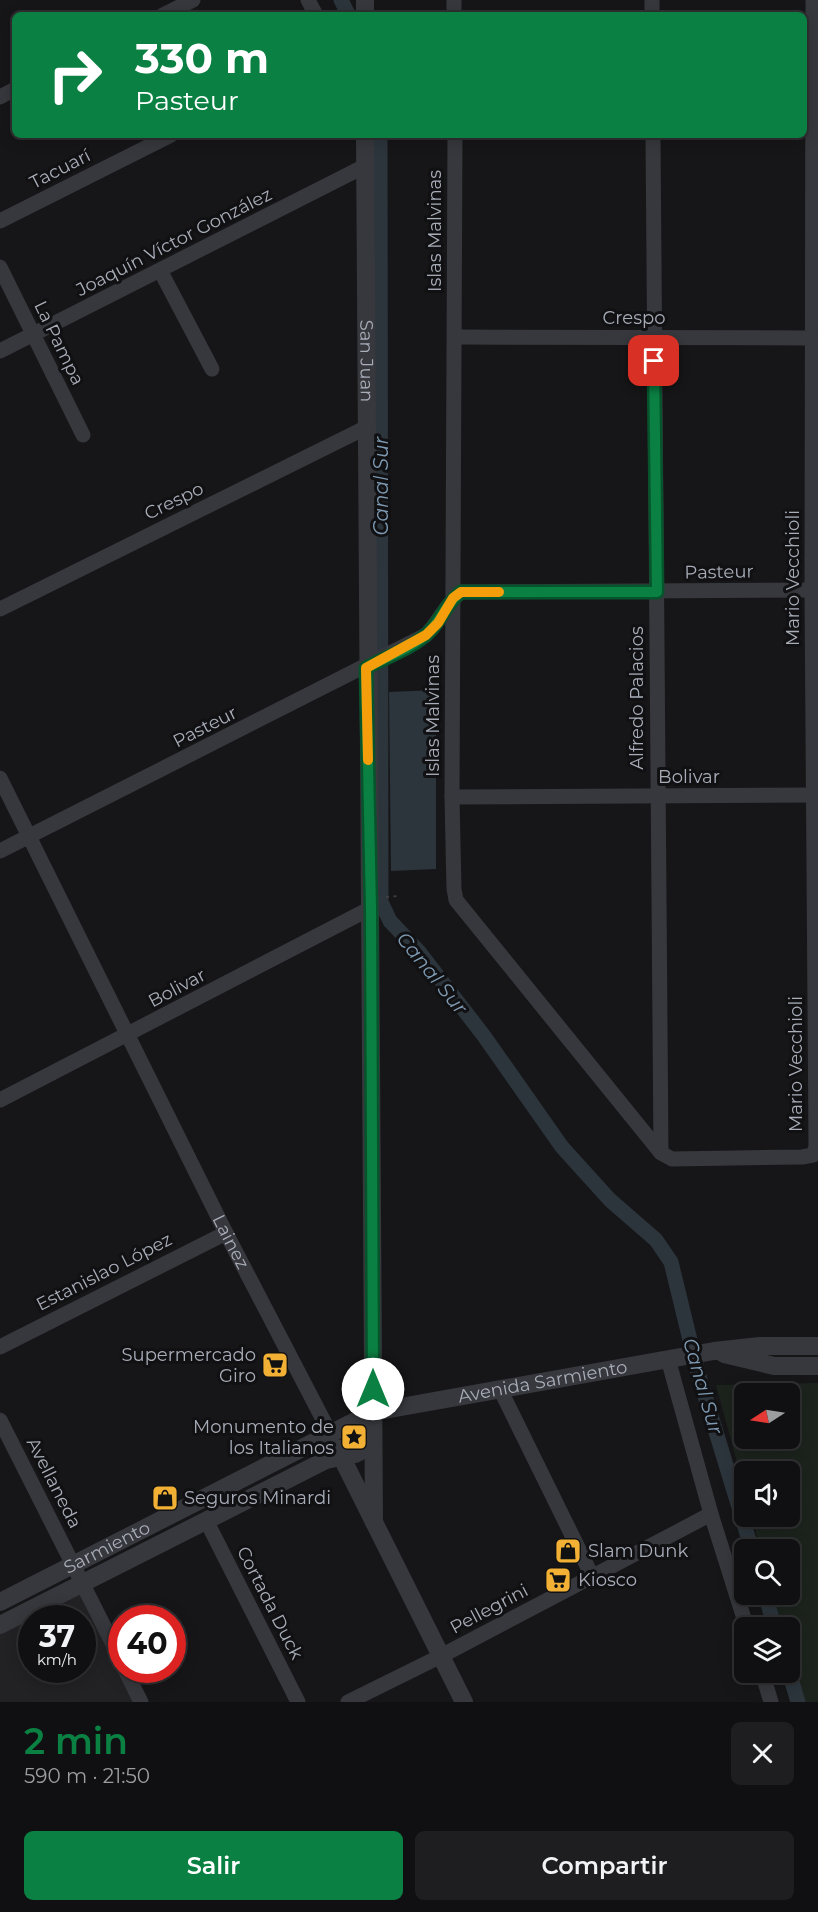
<!DOCTYPE html>
<html lang="es">
<meta charset="utf-8">
<style>
:root{--surface:#101012;--page:#1e1e20;--text:#f1f3f6;--muted:#9c9d9f;--line:#303032;--accent:#0b8043}
body{margin:0;font-family:Montserrat,sans-serif;background:var(--page);color:var(--text);height:100vh;display:flex;flex-direction:column;font-size:22px;white-space:nowrap}
*{box-sizing:border-box;margin:0}
p{font-size:20px;color:var(--muted)}
.icon{flex:none;width:33px;height:33px;fill:none;stroke:currentColor;stroke-width:2;stroke-linecap:round;stroke-linejoin:round}
.map{position:relative;height:1702px;overflow:hidden}
.details{display:flex;flex-direction:column;background:var(--surface);flex:1}
.details>*{flex:none}
.hud{position:absolute;left:12px;top:12px;width:795px;height:126px;border-radius:9px;box-shadow:0 3px 15px #0003,0 0 0 2px var(--line);background:#0b8043;color:#fff;overflow:hidden}
.needle{width:39px;rotate:258deg}
.controls{position:absolute;left:734px;top:1383px;display:grid;gap:12px}
.controls a{display:grid;place-items:center;width:66px;height:66px;border-radius:9px;background:var(--surface);box-shadow:0 3px 15px #0003,0 0 0 2px var(--line);font-size:30px}
.speed{position:absolute;left:18px;top:1605px;display:flex;gap:12px;font-size:30px;font-weight:700;text-align:center}
.speed>*{display:grid;place-content:center;width:78px;height:78px;border-radius:50%;background:var(--surface);box-shadow:0 3px 15px #0003,0 0 0 2px var(--line);line-height:1}
.speed small{font-size:15px;font-weight:400}
.speed .limit{border:9px solid #d22;background:#fff;color:#111}
.pin{position:absolute;display:grid;place-items:center;width:51px;height:51px;color:#fff;margin:-26px;border-radius:12px;box-shadow:0 3px 9px #0006}
.me{position:absolute;width:66px;margin:-33px;rotate:0deg;stroke-linejoin:round;filter:drop-shadow(0 0 4px #0008)}
.turn{display:flex;align-items:center;gap:21px;height:126px;padding:0 24px;font-size:27px}
.turn .icon{width:78px;height:78px;stroke-width:2.5}
.turn b{display:block;font-size:42px;line-height:51px}
.round{display:grid;place-items:center;flex:none;width:63px;height:63px;border-radius:9px;background:var(--page)}
.head{display:flex;align-items:center;justify-content:space-between;height:102px;padding:0 24px}
h1{font-size:36px;font-weight:600;line-height:45px;color:var(--accent)}
.button{display:flex;gap:12px;margin-top:auto;padding:12px 24px}
.button a{flex:1;height:69px;border-radius:9px;background:var(--accent);color:#fff;font-size:24px;font-weight:600;line-height:69px;text-align:center}
.button a+a{background:var(--page);color:var(--text)}
.map>svg:first-child{display:block}
.built{fill:#222225;fill-rule:evenodd}
.green{fill:#1c231d;fill-rule:evenodd}
.water{fill:#2c353c}
.lines{fill:none;stroke-linecap:round;stroke-linejoin:round}
.canal{stroke:#2c353c;stroke-width:15}
.path{stroke:#3d3f44;stroke-width:2;stroke-dasharray:3 4.5;stroke-linecap:butt}
.minor{stroke:#37383d;stroke-width:15}
.tertiary{stroke:#37383d;stroke-width:18}
.route-casing{stroke:#07532c;stroke-width:15}
.route{stroke:#0b8043;stroke-width:10}
.slow{stroke:#f59e0b;stroke-width:10}
.labels{text-anchor:middle;stroke-width:6;stroke-linejoin:round;paint-order:stroke}
.street-label{font-size:18px;fill:#a8adb8;stroke:#111113}
.poi-label{font-size:18px;fill:#a8adb8;stroke:#111113;text-anchor:start}
.water-label{font-size:20px;font-style:italic;fill:#7f9bb3;stroke:#111113}
</style>
<div class="map">
<svg width="818" height="1702" viewBox="0 0 818 1702">
<rect width="100%" height="100%" fill="#161618"/>
<path class="built" d="M83,1584L141,1702H0V1625ZM32,1618H82V1670H32Z"/>
<path class="green" d="M818,1383V1702H805L789,1647V1628L783,1627L773,1595L789,1594V1550L760,1549L752,1517L789,1516V1472H744V1488L716,1385ZM744,1394H789V1438H744Z"/>
<path class="water" d="M436,690V869L391,871L389,692Z"/>
<g class="lines">
<path class="canal" d="M341,0L348,14
M380,135L381,902L390,921L420,953L484,1036L562,1147L610,1200L656,1240L671,1262L698,1373L752,1550
M765,1594L775,1628
M789,1672L798,1702"/>
<path class="path" d="M386,897L398,896"/>
<g class="minor">
<path d="M308,0L316,15"/>
<path d="M454,0V15"/>
<path d="M652,0V15"/>
<path d="M163,15L193,0"/>
<path d="M0,97L15,89"/>
<path d="M455,135L452,797L454,889L456,900L661,1153L672,1159L802,1157L813,1155L816,1147L812,590L813,0"/>
<path d="M653,135L661,1153"/>
<path d="M0,221L171,135"/>
<path d="M0,267L83,435"/>
<path d="M161,272L212,369"/>
<path d="M455,337L812,338"/>
<path d="M0,351L365,166"/>
<path d="M0,609L365,428"/>
<path id="s1" d="M0,778L226,1233L330,1433"/>
<path d="M452,797L818,795"/>
<path d="M0,851L426,635C439,622 447,602 461,592L818,590"/>
<path d="M0,1100L371,908"/>
<path d="M0,1347L226,1233"/>
<path d="M668,1359L711,1514L747,1628"/>
<path d="M500,1389L592,1576"/>
<path d="M0,1420L122,1662"/>
<path d="M207,1522L298,1702"/>
<path d="M125,1670L141,1702"/>
<path d="M762,1672L771,1702"/>
<path d="M348,1702L441,1656L711,1514"/>
</g>
<g class="tertiary">
<path d="M365,0V15"/>
<path id="s2" d="M365,135L374,1522"/>
<path d="M724,1354L774,1366H818"/>
<path d="M337,1448L464,1702"/>
<path id="s3" d="M0,1602L373,1412L714,1351L760,1346H818"/>
<path d="M0,1625L326,1460L355,1454L368,1447L373,1441"/>
</g>
</g>
<g class="lines">
<defs>
<path id="route" d="M373,1389L371,908L366,668C386,657 413,648 429,632C441,620 447,602 461,592H657L654,361"/>
</defs>
<use href="#route" class="route-casing"/>
<use href="#route" class="route"/>
<path class="slow" d="M368,760L366,668L426,635L438,623L453,598L461,592H499"/>
</g>
<defs>
<symbol id="supermarket-square" viewBox="-11 -11 22 22"><rect x="-9" y="-9" width="18" height="18" rx="4" fill="#f2b134" stroke="#111113"/><path d="M-6-5.5h2.5l.6 2H6L4.5 2H-2.5L-4.4-4H-6ZM-1.5 3.2a1.3 1.3 0 1 0 .1 0ZM3 3.2a1.3 1.3 0 1 0 .1 0Z" fill="#111"/></symbol>
<symbol id="sight-square" viewBox="-11 -11 22 22"><rect x="-9" y="-9" width="18" height="18" rx="4" fill="#f2b134" stroke="#111113"/><path d="M0-6L1.8-2.2L6-1.7L2.9 1.2L3.7 5.4L0 3.3L-3.7 5.4L-2.9 1.2L-6-1.7L-1.8-2.2Z" fill="#111"/></symbol>
<symbol id="shop-square" viewBox="-11 -11 22 22"><rect x="-9" y="-9" width="18" height="18" rx="4" fill="#f2b134" stroke="#111113"/><path d="M-5-2.5h2.3a2.7 3.5 0 0 1 5.4 0H5L5.5 6h-11ZM-1.5-2.5h3a1.5 2.3 0 0 0-3 0Z" fill="#111"/></symbol>
</defs>
<g fill-rule="evenodd">
<use href="#supermarket-square" x="260" y="1350" width="30" height="30"/>
<use href="#sight-square" x="339" y="1422" width="30" height="30"/>
<use href="#shop-square" x="150" y="1483" width="30" height="30"/>
<use href="#shop-square" x="553" y="1536" width="30" height="30"/>
<use href="#supermarket-square" x="543" y="1565" width="30" height="30"/>
</g>
<g class="labels">
<g class="street-label">
<text transform="translate(60 169) rotate(-27)" y="6">Tacuarí</text>
<text transform="translate(435 231) rotate(-90)" y="6">Islas Malvinas</text>
<text transform="translate(174 242) rotate(-27)" y="6">Joaquín Víctor González</text>
<text x="634" y="324">Crespo</text>
<text transform="translate(59 343) rotate(64)" y="6">La Pampa</text>
<text dy="6" stroke="none"><textPath href="#s2" startOffset="226">San Juan</textPath></text>
<text transform="translate(174 501) rotate(-26)" y="6">Crespo</text>
<text transform="translate(719 572) rotate(-1)" y="6">Pasteur</text>
<text transform="translate(793 578) rotate(-90)" y="6">Mario Vecchioli</text>
<text transform="translate(637 698) rotate(-90)" y="6">Alfredo Palacios</text>
<text transform="translate(433 716) rotate(-90)" y="6">Islas Malvinas</text>
<text transform="translate(205 727) rotate(-27)" y="6">Pasteur</text>
<text x="689" y="783">Bolivar</text>
<text transform="translate(177 988) rotate(-28)" y="6">Bolivar</text>
<text transform="translate(796 1064) rotate(-90)" y="6">Mario Vecchioli</text>
<text dy="6" stroke="none"><textPath href="#s1" startOffset="518">Lainez</textPath></text>
<text transform="translate(104 1272) rotate(-27)" y="6">Estanislao López</text>
<text dy="6" stroke="none"><textPath href="#s3" startOffset="591">Avenida Sarmiento</textPath></text>
<text transform="translate(54 1483) rotate(63)" y="6">Avellaneda</text>
<text dy="6" stroke="none"><textPath href="#s3" startOffset="120">Sarmiento</textPath></text>
<text transform="translate(270 1603) rotate(63)" y="6">Cortada Duck</text>
<text transform="translate(489 1609) rotate(-28)" y="6">Pellegrini</text>
</g>
<g class="poi-label">
<text x="256" y="1361" text-anchor="end">Supermercado<tspan x="256" dy="21">Giro</tspan></text>
<text x="334" y="1433" text-anchor="end">Monumento de<tspan x="334" dy="21">los Italianos</tspan></text>
<text x="184" y="1504">Seguros Minardi</text>
<text x="588" y="1557">Slam Dunk</text>
<text x="578" y="1586">Kiosco</text>
</g>
<g class="water-label">
<text transform="translate(381 486) rotate(-90)" y="7">Canal Sur</text>
<text transform="translate(432 973) rotate(51)" y="7">Canal Sur</text>
<text transform="translate(703 1386) rotate(74)" y="7">Canal Sur</text>
</g>
</g>
</svg>
<div class="controls">
<a><svg class="needle" viewBox="-14 -14 28 28"><path d="M0-13l5 13h-10z" fill="#e53935"/><path d="M0 13l5-13h-10z" fill="#9c9d9f"/></svg></a>
<a><svg class="icon" aria-label="sound" viewBox="0 0 24 24"><path d="M4 9h4l5-4v14l-5-4H4zM17 9q2 3 0 6"/></svg></a>
<a><svg class="icon" aria-label="search" viewBox="0 0 24 24"><circle cx="10" cy="10" r="6"/><path d="M15 15l6 6"/></svg></a>
<a><svg class="icon" aria-label="layers" viewBox="0 0 24 24"><path d="M12 4l9 5-9 5-9-5zM3 14l9 5 9-5"/></svg></a>
</div>
<div class="speed"><div>37<small>km/h</small></div><div class="limit">40</div></div>
<div class="pin" style="left:654px;top:361px;background:#d93025"><svg class="icon" aria-label="arrive" viewBox="0 0 24 24"><path d="M6 21V4h12l-3 4 3 4H6"/></svg></div>
<svg class="me" style="left:373px;top:1389px" viewBox="-20 -20 40 40"><circle r="19" fill="#fff"/><path d="M0-13L10 11 0 6-10 11z" fill="#0b8043"/></svg>
<div class="hud">
<div class="turn"><svg class="icon" aria-label="right" viewBox="0 0 24 24"><path d="M7 20v-9h11M14 6l5 5-5 5"/></svg><div><b>330 m</b>Pasteur</div></div>
</div>
</div>
<section class="details">
<div class="head"><div><h1>2 min</h1><p>590 m · 21:50</p></div><a class="round"><svg class="icon" aria-label="close" viewBox="0 0 24 24"><path d="M6 6l12 12M18 6L6 18"/></svg></a></div>
<div class="button"><a>Salir</a><a>Compartir</a></div>
</section>
